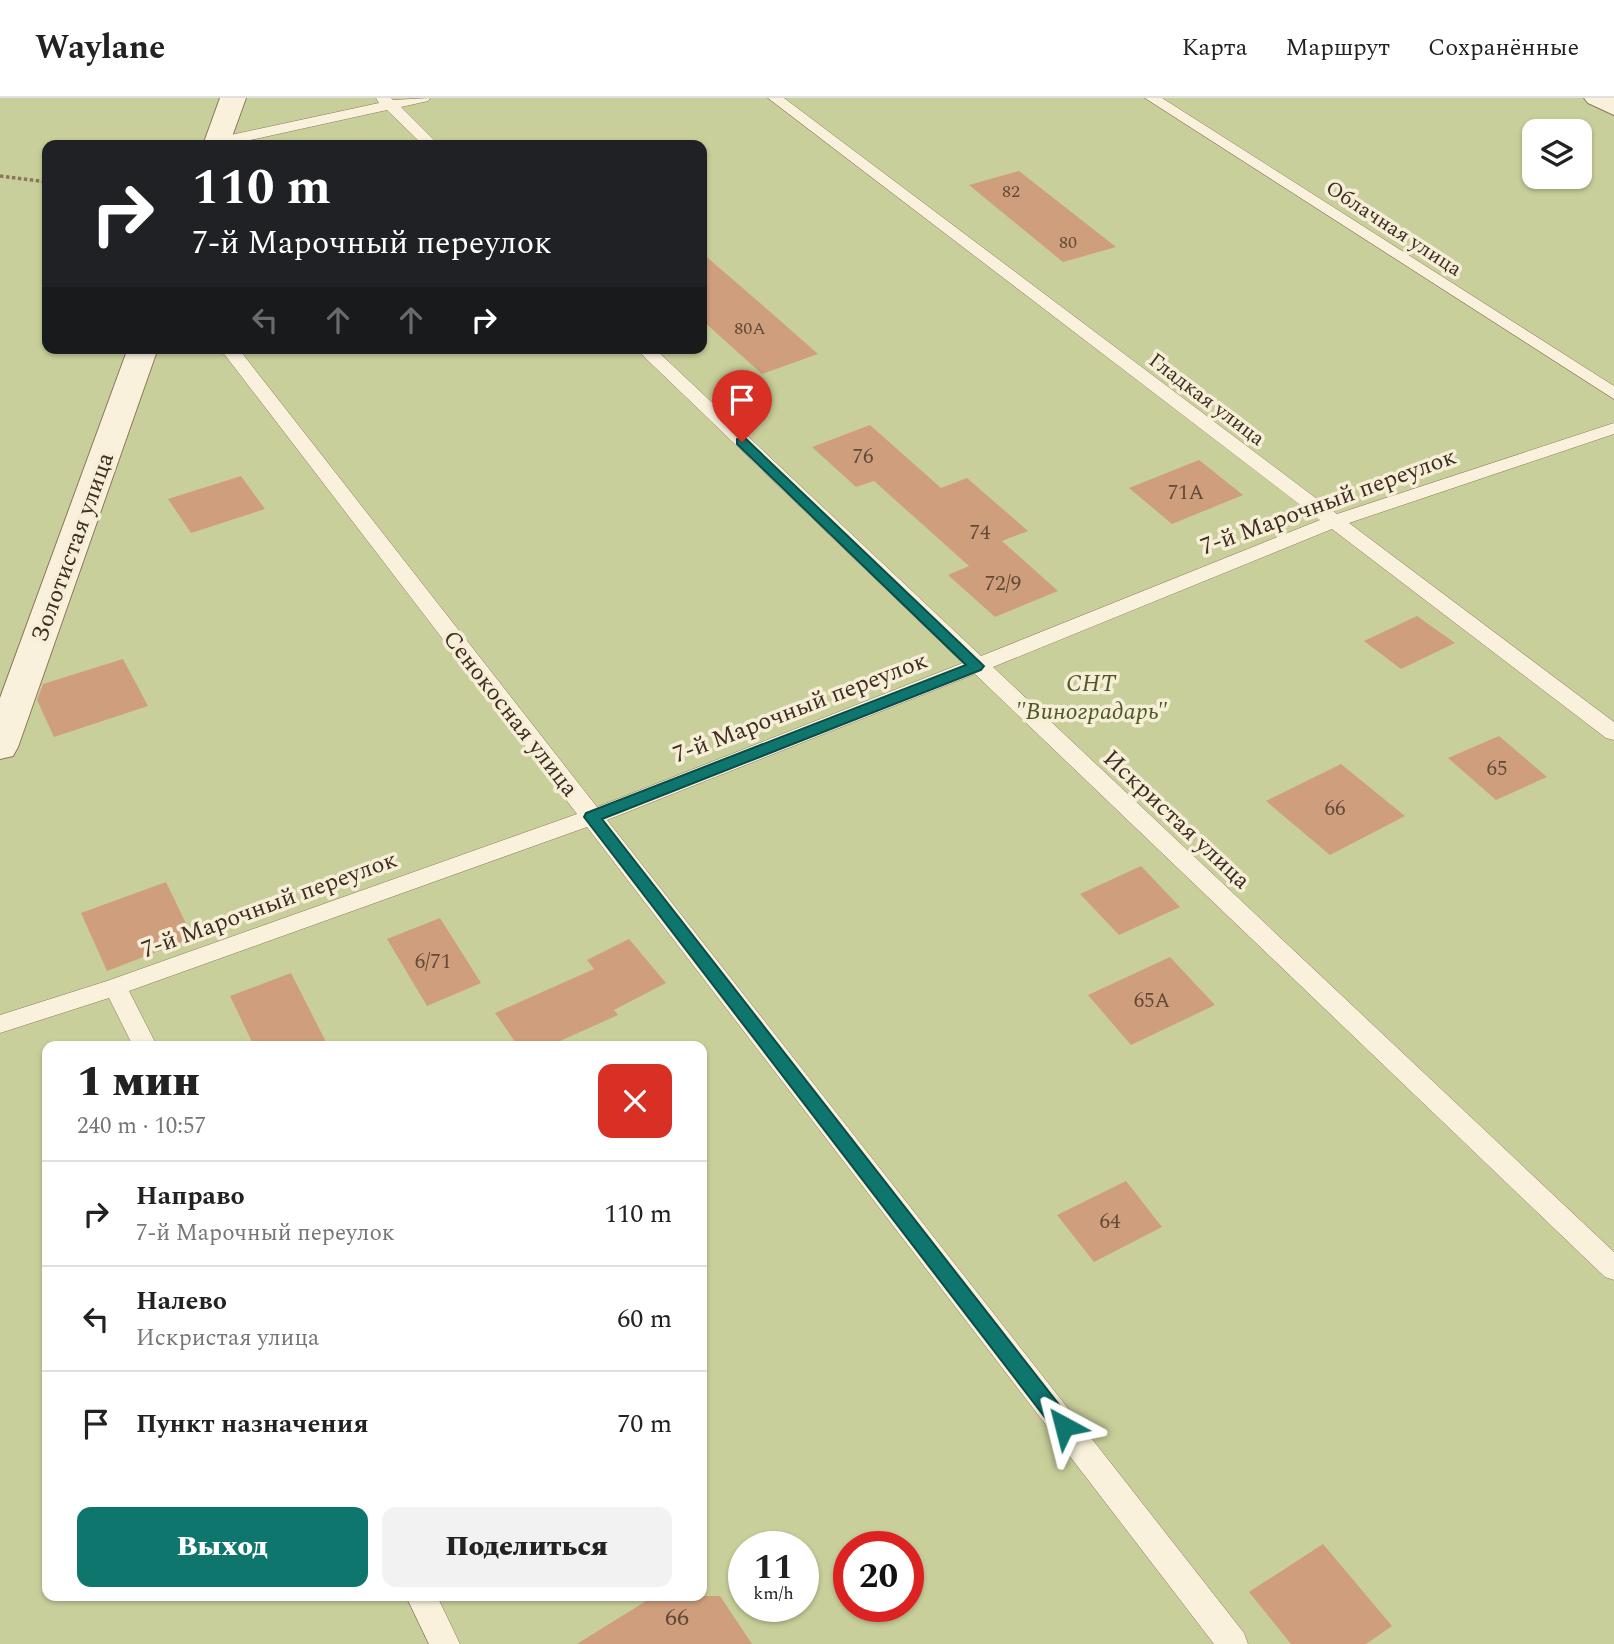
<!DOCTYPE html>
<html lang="ru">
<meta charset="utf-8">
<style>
:root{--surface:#fff;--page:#f2f2f2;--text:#222;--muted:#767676;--line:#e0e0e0;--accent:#0f766e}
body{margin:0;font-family:Spectral,serif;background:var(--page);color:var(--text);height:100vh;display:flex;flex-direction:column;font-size:26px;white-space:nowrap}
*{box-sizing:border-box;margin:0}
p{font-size:23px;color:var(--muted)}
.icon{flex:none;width:38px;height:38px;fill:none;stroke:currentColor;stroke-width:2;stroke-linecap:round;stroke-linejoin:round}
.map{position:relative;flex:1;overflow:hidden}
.sheet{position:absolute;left:42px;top:943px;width:665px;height:560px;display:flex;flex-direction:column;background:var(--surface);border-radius:14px;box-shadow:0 2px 5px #0004}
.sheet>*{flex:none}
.top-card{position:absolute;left:42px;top:42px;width:665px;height:214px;border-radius:14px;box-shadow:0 2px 5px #0004;background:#202124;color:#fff;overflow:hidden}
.tools{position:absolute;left:1522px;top:21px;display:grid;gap:14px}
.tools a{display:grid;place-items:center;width:70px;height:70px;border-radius:14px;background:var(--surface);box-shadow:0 2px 5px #0004;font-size:35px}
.speed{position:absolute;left:728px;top:1433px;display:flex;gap:14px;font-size:35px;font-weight:700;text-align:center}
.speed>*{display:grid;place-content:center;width:91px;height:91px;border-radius:50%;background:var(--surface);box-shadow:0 2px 5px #0004;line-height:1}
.speed small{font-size:18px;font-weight:400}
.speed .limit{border:10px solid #d22;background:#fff;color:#111}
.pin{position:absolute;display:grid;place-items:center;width:60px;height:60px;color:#fff;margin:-72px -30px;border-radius:50% 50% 50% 0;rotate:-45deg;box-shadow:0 0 7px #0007}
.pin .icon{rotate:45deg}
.me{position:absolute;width:77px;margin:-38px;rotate:322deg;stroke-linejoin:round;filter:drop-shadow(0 0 5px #0008)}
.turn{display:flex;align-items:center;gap:24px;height:147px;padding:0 35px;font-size:32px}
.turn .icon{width:91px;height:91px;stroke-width:2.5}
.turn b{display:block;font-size:49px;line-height:60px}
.lanes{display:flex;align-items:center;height:66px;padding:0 35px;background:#0003;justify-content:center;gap:35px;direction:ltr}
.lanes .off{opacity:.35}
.round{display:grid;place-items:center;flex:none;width:74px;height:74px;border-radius:14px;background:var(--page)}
.summary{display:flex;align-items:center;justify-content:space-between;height:119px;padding:0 35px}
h1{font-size:42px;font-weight:800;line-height:52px}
.primary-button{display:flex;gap:14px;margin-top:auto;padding:14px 35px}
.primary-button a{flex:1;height:80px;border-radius:14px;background:var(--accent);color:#fff;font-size:28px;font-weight:800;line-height:80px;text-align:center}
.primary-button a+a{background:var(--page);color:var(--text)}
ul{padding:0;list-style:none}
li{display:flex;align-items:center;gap:21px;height:105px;padding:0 35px;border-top:2px solid var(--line)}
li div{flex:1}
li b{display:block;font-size:26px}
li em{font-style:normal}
header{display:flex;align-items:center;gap:42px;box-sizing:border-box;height:98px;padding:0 35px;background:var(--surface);border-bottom:2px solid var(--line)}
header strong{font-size:33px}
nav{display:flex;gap:38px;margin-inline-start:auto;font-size:24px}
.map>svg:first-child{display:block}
.green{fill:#c9cf9b;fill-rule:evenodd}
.building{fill:#cf9f7d}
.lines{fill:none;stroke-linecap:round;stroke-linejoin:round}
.lane-casing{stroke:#8d765c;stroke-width:1}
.street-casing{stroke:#8d765c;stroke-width:2}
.path{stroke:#8d765c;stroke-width:3.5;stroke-dasharray:3.5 2.5;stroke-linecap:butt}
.lane{fill:#faf1dc;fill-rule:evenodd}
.street{fill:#faf1dc;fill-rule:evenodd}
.route{fill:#0f766e;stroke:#0a4d48;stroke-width:2}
.labels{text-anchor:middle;stroke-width:7;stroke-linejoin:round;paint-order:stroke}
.far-number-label{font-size:18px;fill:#624a37}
.far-street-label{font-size:21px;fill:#3d2e20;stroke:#f7eed8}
.number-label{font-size:21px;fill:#624a37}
.street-label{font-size:24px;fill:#3d2e20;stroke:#f7eed8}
.park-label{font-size:24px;font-style:italic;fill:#4d5a26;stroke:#f7eed8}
.near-number-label{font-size:24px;fill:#624a37}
</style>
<header>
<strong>Waylane</strong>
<nav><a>Карта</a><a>Маршрут</a><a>Сохранённые</a></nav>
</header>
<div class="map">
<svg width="1614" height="1546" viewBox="0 0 1614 1546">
<rect width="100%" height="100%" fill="#f0e4c8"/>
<path class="green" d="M0,0H1614V1546H0ZM1535,33H1580V79H1535ZM47,47H702V250H47ZM47,948H702V1498H47ZM744,1449H803V1508H744ZM849,1449H908V1508H849Z"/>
<path class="building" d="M1019,73L1116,149L1063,164L969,87Z
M702,155L760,205L818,256L762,276L702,222Z
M870,327L941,390L967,380L1028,433L1002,443L1058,493L995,519L948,477L969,468L874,383L856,389L812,349Z
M1199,362L1243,397L1172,426L1129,390Z
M241,378L265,411L191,435L168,401Z
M1417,518L1455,545L1401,571L1364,543Z
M123,561L148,608L54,639L37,602L43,586Z
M1499,638L1547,679L1496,702L1448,660Z
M1341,666L1405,718L1330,757L1266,703Z
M1141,768L1180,809L1119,837L1080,796Z
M166,784L193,840L107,873L81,815Z
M440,820L481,885L427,908L387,841Z
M629,841L666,885L614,912L618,917L549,948H518L495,915L594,871L587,862Z
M1170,859L1215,907L1131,947L1088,897Z
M291,875L328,948H254L230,898Z
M1126,1083L1162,1129L1094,1164L1057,1117Z
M1323,1446L1392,1528L1366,1546H1291L1249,1494Z
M654,1498H720L752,1546H577Z"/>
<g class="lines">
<defs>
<path id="lane" d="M391,0L393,2L430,0L428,3L401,9L439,47H423L387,12L228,47L209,45L217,40L379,5L376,0Z
M768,0H784L1337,416L1614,325V336L1349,425L1614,624V642L1606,640L1332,431L993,569L1614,1154V1182L1605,1179L975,576L607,722L1244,1535L1248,1546H1214L587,729L129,893L157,948H133L109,900L0,935V917L107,883L577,716L225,257L216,250H238L597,709L963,565L635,250H654L981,558L1320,422Z
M1145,0H1162L1614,288V301Z
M406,1498H437L460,1546H429Z"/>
<path id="street" d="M220,0H246L229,47H203Z
M1584,0H1614V17L1588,5Z
M128,250H158L18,649L13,658L0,661V600Z"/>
</defs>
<use href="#lane" class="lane-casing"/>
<use href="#street" class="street-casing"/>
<path class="path" d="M0,78L47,84"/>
<use href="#lane" class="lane"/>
<use href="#street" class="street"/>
</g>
<path class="route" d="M742,340L746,341L984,568L981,572L602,721L1071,1322L1074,1328L1071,1335L1064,1337L1057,1335L584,719L586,715L966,567L737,346V341Z"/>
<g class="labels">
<g class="far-number-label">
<text x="1011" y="99">82</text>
<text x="1068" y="150">80</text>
<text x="750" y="236">80А</text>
</g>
<g class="far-street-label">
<text transform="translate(1394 130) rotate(33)" y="7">Облачная улица</text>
<text transform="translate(1207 301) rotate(37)" y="7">Гладкая улица</text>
</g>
<g class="number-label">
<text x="863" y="365">76</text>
<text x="1186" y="401">71А</text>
<text x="980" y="441">74</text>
<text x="1003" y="492">72/9</text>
<text x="1497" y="677">65</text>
<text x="1335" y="717">66</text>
<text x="433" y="870">6/71</text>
<text x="1152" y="909">65А</text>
<text x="1110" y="1130">64</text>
</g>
<g class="street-label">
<text transform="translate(1328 403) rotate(-20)" y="8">7-й Марочный переулок</text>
<text transform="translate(72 449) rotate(-70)" y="8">Золотистая улица</text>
<text transform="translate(800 609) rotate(-21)" y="8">7-й Марочный переулок</text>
<text transform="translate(511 615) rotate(52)" y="8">Сенокосная улица</text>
<text transform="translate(1177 721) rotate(43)" y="8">Искристая улица</text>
<text transform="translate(269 806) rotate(-20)" y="8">7-й Марочный переулок</text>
</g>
<g class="park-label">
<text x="1091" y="593">СНТ<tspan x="1091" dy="28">"Виноградарь"</tspan></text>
</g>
<g class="near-number-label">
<text x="677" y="1527">66</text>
</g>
</g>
</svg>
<div class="tools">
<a><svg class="icon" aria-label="layers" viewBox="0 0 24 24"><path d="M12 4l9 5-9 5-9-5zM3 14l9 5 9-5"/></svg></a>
</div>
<div class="speed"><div>11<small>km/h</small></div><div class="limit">20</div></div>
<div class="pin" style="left:742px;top:344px;background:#d93025"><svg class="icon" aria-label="arrive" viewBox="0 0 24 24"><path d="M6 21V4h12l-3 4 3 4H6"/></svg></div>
<svg class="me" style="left:1064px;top:1328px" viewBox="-20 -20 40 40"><path d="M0-17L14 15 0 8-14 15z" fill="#0f766e" stroke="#fff" stroke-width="4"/></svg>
<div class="top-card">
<div class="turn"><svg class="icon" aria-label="right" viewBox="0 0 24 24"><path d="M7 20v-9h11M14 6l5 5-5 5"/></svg><div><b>110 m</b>7-й Марочный переулок</div></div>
<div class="lanes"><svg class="icon off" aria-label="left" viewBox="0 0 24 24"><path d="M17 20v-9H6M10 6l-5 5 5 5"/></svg><svg class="icon off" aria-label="ahead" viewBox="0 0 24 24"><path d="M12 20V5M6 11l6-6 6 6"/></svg><svg class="icon off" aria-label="ahead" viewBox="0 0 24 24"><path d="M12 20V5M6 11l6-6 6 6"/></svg><svg class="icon" aria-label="right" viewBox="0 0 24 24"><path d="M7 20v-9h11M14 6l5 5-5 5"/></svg></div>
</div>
<section class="sheet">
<div class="summary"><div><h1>1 мин</h1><p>240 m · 10:57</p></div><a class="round" style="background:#d93025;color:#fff"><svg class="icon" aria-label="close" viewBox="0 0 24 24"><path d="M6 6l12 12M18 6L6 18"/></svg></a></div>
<ul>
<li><svg class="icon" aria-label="right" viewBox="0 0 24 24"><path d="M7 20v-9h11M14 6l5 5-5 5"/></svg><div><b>Направо</b><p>7-й Марочный переулок</p></div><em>110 m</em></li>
<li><svg class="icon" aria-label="left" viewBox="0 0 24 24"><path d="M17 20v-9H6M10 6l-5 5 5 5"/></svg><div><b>Налево</b><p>Искристая улица</p></div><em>60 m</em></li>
<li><svg class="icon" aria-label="arrive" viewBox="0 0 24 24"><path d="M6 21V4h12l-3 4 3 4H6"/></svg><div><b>Пункт назначения</b></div><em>70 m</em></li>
</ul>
<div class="primary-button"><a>Выход</a><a>Поделиться</a></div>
</section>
</div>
